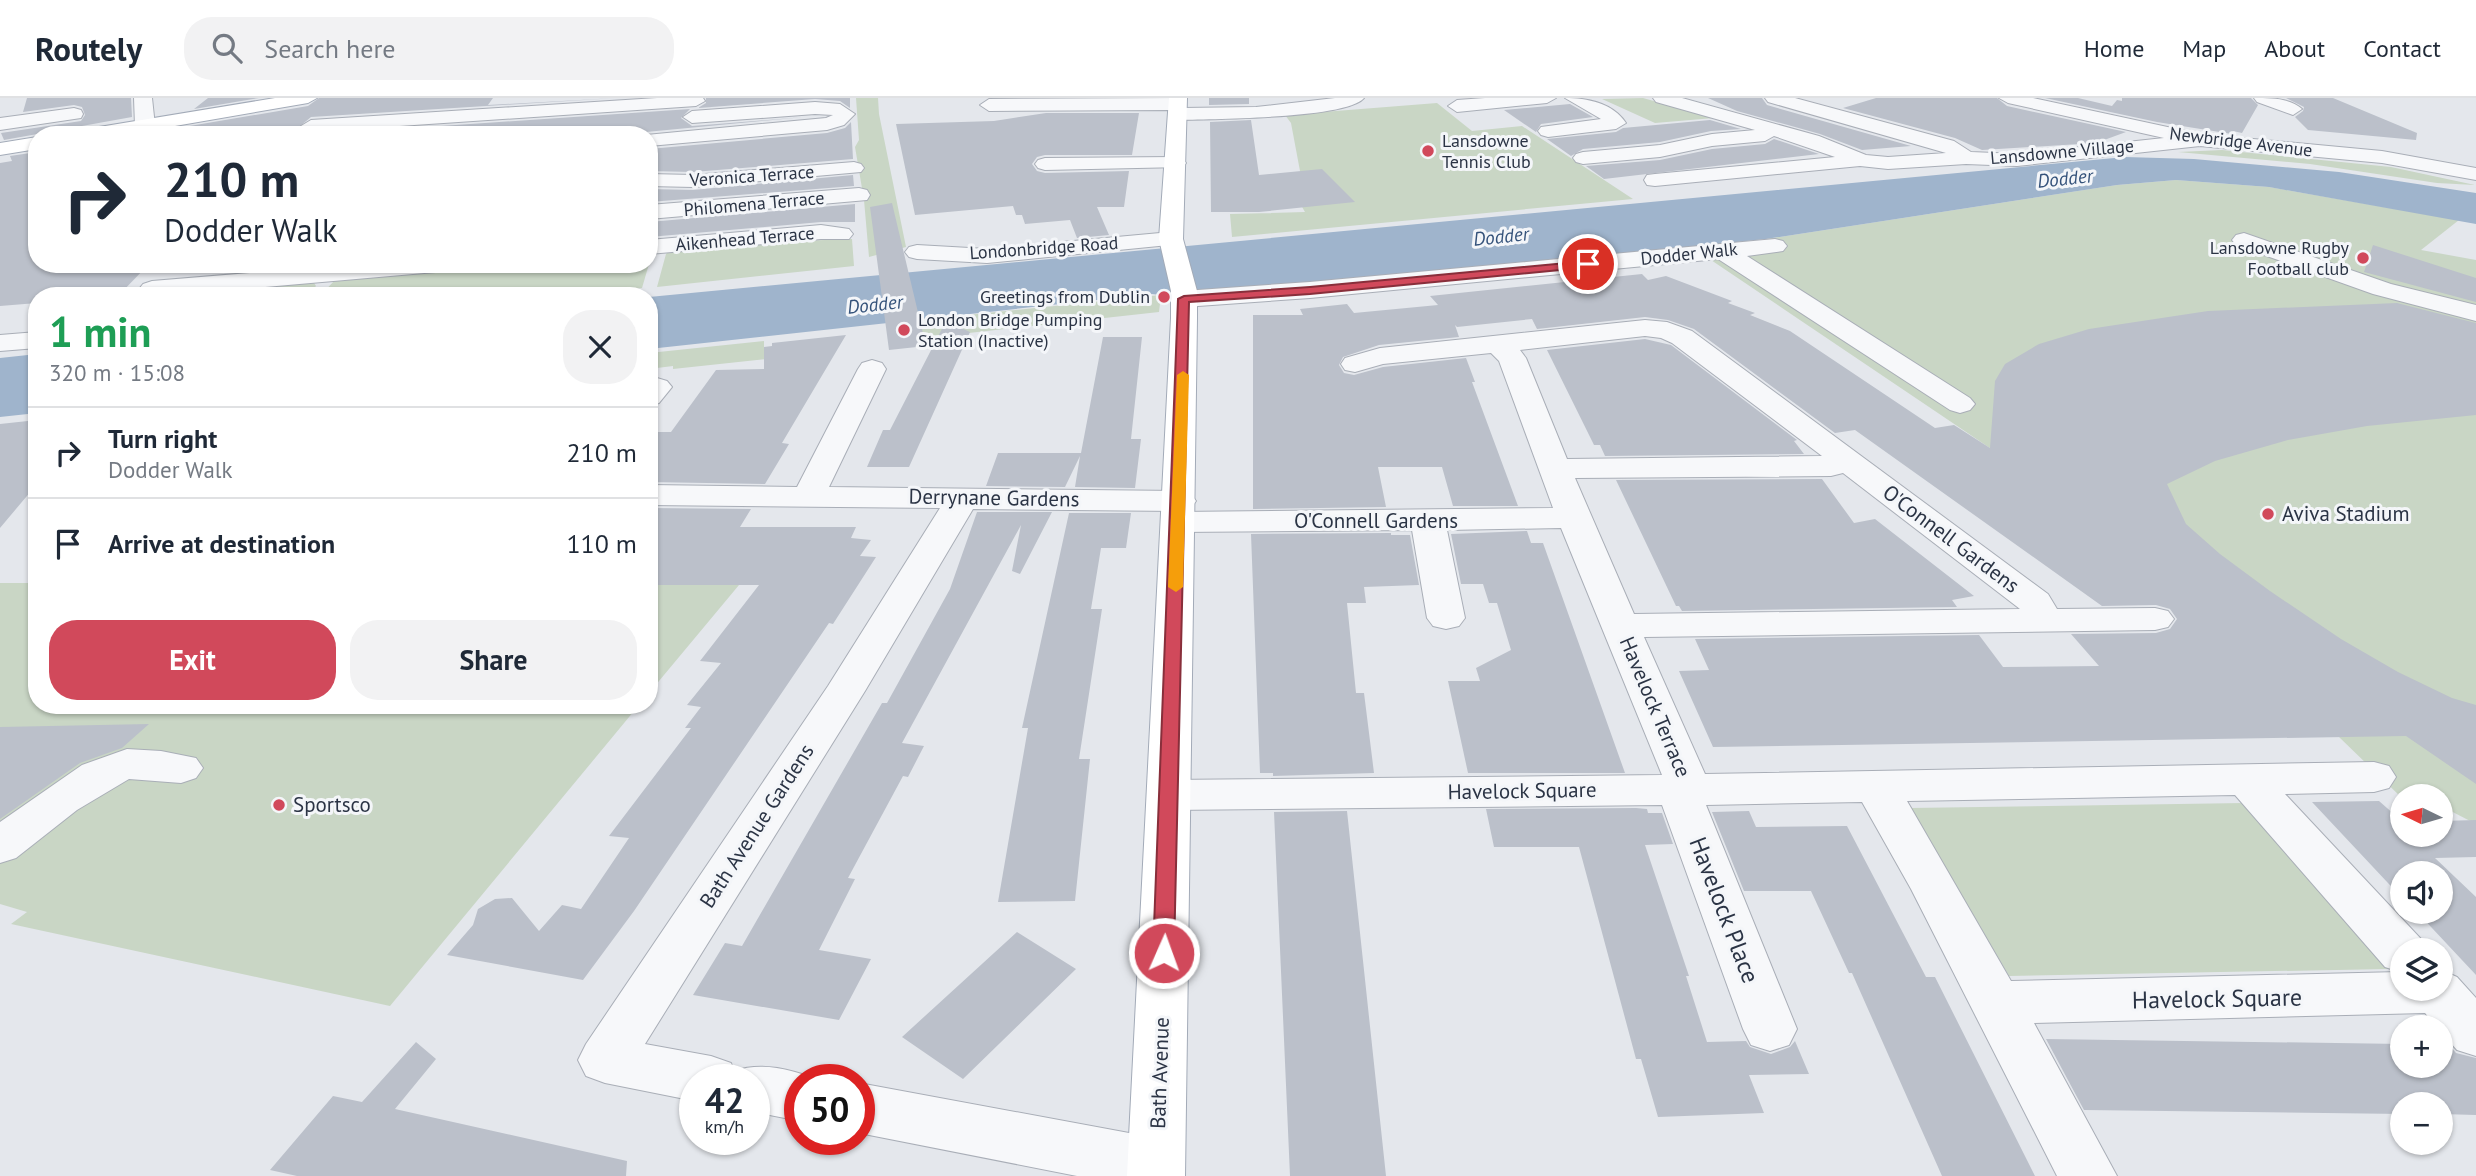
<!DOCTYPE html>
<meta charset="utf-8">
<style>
:root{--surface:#fff;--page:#f2f2f3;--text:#1f2937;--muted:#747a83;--line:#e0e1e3;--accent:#d1495b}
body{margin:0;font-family:"PT Sans",sans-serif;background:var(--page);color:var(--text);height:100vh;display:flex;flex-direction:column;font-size:26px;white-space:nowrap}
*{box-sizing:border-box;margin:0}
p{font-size:23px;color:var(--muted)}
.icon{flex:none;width:38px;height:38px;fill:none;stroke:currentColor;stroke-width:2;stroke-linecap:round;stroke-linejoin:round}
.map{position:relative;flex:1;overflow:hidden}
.drawer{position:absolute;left:28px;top:189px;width:630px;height:427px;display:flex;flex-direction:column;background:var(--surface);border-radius:28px;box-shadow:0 2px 5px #0004}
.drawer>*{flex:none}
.banner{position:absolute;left:28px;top:28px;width:630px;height:147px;border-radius:28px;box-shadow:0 2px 5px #0004;background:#fff;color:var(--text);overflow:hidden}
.needle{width:46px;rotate:275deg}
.controls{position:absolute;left:2390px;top:686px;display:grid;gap:14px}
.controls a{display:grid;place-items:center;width:63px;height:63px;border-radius:50%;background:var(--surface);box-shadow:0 2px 5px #0004;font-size:35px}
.speed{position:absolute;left:679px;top:966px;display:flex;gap:14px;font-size:35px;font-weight:700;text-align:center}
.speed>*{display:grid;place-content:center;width:91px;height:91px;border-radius:50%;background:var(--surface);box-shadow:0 2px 5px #0004;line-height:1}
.speed small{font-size:18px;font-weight:400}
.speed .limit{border:10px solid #d22;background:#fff;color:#111}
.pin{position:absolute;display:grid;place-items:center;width:60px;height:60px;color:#fff;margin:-30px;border:4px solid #fff;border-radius:50%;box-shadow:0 2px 7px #0007}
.me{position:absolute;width:77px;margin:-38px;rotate:2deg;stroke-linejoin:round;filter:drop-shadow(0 0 5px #0008)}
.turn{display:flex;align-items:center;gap:24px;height:147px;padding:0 21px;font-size:32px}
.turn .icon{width:91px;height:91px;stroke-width:2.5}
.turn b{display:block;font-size:49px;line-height:60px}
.round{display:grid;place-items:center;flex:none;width:74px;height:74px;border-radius:28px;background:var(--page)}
.summary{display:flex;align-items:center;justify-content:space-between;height:119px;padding:0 21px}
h1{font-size:42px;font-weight:700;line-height:52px;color:#1e9e55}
.action{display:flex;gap:14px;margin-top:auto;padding:14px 21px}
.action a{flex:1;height:80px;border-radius:28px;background:var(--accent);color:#fff;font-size:28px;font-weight:700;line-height:80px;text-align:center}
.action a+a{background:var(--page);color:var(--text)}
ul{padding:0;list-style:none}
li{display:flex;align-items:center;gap:21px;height:91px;padding:0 21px;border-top:2px solid var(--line)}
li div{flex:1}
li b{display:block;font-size:26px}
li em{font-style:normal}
header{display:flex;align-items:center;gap:42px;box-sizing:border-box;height:98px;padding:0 35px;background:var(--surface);border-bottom:2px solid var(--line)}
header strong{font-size:33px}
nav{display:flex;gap:38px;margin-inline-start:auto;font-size:24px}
.search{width:490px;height:63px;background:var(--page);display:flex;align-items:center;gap:18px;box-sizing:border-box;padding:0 24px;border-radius:28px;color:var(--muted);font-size:26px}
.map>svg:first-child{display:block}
.green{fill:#c9d6c5}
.water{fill:#9fb4cc}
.building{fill:#bbc0ca}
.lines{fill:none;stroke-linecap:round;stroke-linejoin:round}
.minor-casing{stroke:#a9aeb7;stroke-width:2}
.major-casing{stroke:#a3abb8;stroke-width:2}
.minor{fill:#f7f8fa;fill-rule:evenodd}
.major{fill:#fff;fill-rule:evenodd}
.route{fill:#d1495b;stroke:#882f3b;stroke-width:2}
.slow{fill:#f59e0b}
.poi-dot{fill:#d1495b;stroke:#f4f6f9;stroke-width:2.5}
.labels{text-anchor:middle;stroke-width:6;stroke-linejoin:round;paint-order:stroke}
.far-poi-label{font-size:18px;fill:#2b3445;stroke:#f4f6f9;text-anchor:start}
.far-street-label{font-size:18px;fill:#2b3445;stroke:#f4f6f9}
.far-water-label{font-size:19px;font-style:italic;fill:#34527a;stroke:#f4f6f9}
.street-label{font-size:21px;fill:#2b3445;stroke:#f4f6f9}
.poi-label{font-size:21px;fill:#2b3445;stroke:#f4f6f9;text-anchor:start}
.near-street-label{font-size:24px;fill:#2b3445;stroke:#f4f6f9}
</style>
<header>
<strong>Routely</strong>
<div class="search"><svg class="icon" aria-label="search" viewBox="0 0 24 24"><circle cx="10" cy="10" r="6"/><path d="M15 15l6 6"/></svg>Search here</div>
<nav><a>Home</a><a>Map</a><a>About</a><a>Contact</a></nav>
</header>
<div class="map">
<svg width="2476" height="1078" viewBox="0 0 2476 1078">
<rect width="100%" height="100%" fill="#e4e7ec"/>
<path class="green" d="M856,0H878L879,16L906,149L869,159L864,102L855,49L859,42Z
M1643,0L1714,20L1655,25L1602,1Z
M1437,5L1472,33L1522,28L1633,101L1232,139L1230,116L1305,114L1297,100L1300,73L1291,25L1285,17Z
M2222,52L2391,69L2475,87L2437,85L2310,66L2178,54Z
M2176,82L2269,89L2459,122L2421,152L2476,162V726L2441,708V698H2403V701L2339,639L2058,396L1708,160L1783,151L1766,141L2117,87Z
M852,141L854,168L657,189L666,156L671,151L743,145Z
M493,166H649L642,190L559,198H320L334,183L356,178Z
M314,185L316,188L307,198H172L175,194Z
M1161,197L1159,214L888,244L919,222Z
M764,243V255L767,261L673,271V268L649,271V255Z
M0,485H37V607H639L390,908L11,826L27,814L0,806Z
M649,486L739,487L649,595Z
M2244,705L2388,871L2009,878L1910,710Z"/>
<path class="water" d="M2125,59L2194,61L2339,74L2476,95V126L2269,89L2176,82L2117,87L1766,141L1315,187L1167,194L1161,197L1152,196L649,251V199Z
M37,256V315L0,319V260Z"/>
<path class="building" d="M27,0H131L132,19L4,42L1,35L81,23L85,17L82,9L74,7L23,14Z
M208,0H259L194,11Z
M319,0H493L488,7L616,0L311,19L299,29L311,37L690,11L681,20L692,28L804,19L646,34L644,37H377L380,33L318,37H160L166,32L308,8Z
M706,0H850V10L840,3L815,1L698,10L706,5Z
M1209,0H1249V6L1209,7Z
M1708,0H1762L1767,7L1911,48L1862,52L1820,36L1737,13Z
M1876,0H1997L2007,8L2126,34L2096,45L1982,52L1955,40L1843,10Z
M2045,0H2078L2112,8L2117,2L2122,3V0H2251L2258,7L2242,35L2233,33L2232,36L2157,24Z
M2286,0H2333L2417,35L2416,42L2308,32L2295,19L2303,13L2304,9Z
M1570,6L1593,19L1541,26L1536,34L1504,12Z
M1046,15H1139L1132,57H1045L1037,59L1032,66L1037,73L1045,75L1129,73L1124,109H1097L1109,137L1077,140L1070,122L1025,126L1022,117H1016L1013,108L915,117L896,26L994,23Z
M1251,22L1259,77L1322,71L1355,104L1259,114H1211L1210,24Z
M1710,22L1741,31L1711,33L1660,44L1583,51L1571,58L1547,41L1616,34L1623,30Z
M851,24L853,61L693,74L649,73V51L827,35L845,30Z
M1774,41L1819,56L1604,81L1586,68L1660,62L1712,51L1765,46Z
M37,54V166H149L118,198H37V205L0,208V65L12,63L10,58Z
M853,77L854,88L649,104V91L693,92Z
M892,105L926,248L889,252L870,109Z
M855,106V124H821L649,139V124Z
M2373,147L2476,180V204L2364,174Z
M1642,176L1648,182L1666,178L1732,203L1728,205L1755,215L1750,217L1790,233L1935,330L1954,327L1990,350L1995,283L2005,266L2039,246L2089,231L2208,213L2397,205L2476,225V317L2367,328L2288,342L2215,363L2167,386L2186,426L2220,456L2270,493L2341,541L2398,574L2452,600L2476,607V686L2406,638L1713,649L1679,573L1709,572L1695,541L1979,537L2003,569L2099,568L2071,536L2156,535L2170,531L2177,521L2170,511L2156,507L2102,508L1855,332L1835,335L1694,231L1668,222L1645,219L1537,231L1532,221L1457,229L1455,227L1459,239L1379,247L1343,259L1339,267L1344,275L1354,277L1383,269L1466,260L1475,284H1472L1518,408H1453L1442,369H1378L1386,409L1253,411V217H1303L1300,211L1347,206L1354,215L1438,207L1430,198Z
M946,223L970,234L909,369H867L883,332H890Z
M846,237L782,345L789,346L765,386L649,384V334H671L716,272L764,271V249L772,248V245Z
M1103,239H1142L1131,341H1141L1135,390L1075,389L1080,358L1065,389L986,388L998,355H1081Z
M1645,241L1671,247L1797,342L1794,343L1804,356L1605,358L1600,347H1594L1547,252Z
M37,322V386L0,430V326Z
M1822,381L1854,425L1875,421L1974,498L1952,502L1957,509L1682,513L1679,508H1676L1616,382Z
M649,410L751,411L740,429H856L851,440L871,442L860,458L876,459L833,526L829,525L634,813L583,882L447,857L473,827L478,811L495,801L512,800L539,833L562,807L581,811L629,740L609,738L691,630H685L701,609L687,607L721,565L700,563L759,487H649Z
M977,414H1052L1020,476L1012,473L1021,427L902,645L924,648L908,679L903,678L848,780L855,781L819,852L871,861L839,922L693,897L725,845L742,848L882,605H887L950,491Z
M1069,415H1131L1126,450H1101L1091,511H1102L1079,661H1090L1075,803L998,804L1028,630H1022Z
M1527,433L1531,445H1543L1625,675H1468L1448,583H1480L1476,570L1511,552L1497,505H1489L1483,486H1461L1451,436Z
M1391,435V437H1410L1419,487L1364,489L1366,505H1347L1356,595H1364L1374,675L1273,678V675H1260L1251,436Z
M149,626L122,650L80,665L0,721V629Z
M2379,703L2403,724V737H2441V723L2476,722V759L2435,760L2476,799V877L2417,814H2441V775H2403V801L2312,704Z
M1636,710L1647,711L1648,715H1662L1673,746L1645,747L1689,878H1686L1707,944L1746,943L1750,949L1771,956L1790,949L1795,943L1809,976L1749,977L1764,1015L1658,1019L1641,961H1636L1579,749H1494L1486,711Z
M1347,713L1386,1078H1290L1274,714Z
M1749,713L1756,729L1847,728L1926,879H1935L2035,1078H1942L1852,875H1849L1811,793H1744L1712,714Z
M1017,834L1076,871L963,981L902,939Z
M2046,941L2403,946V968H2441V946H2448L2456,955L2476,960V1017L2441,1016V1006H2403V1016L2084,1012Z
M416,944L436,961L395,1011L627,1063L626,1078H297L270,1072L333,998L362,1004Z"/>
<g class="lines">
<defs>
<path id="minor" d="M134,0H152L155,28L152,32H138L135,28Z
M657,0H703L705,3L696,8L311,34L301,28L311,22Z
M1177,0L1186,6L1182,10L1256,9L1335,0H1364C1347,21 1208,21 1177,22L1168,16L1172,12L989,13L980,7L989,1Z
M1485,0H1556L1547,5L1457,14L1448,8L1457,2Z
M1565,0C1587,0 1613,5 1626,25L1616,31L1548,39L1541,37L1538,33L1541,29L1601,21Z
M1653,0H1682L1819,38L1866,57L1888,59L1946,55L1768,4L1765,0H1795L1954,43L1971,54L2017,56L2164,40L2008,5L1999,0H2033L2200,36L2382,53L2476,70V82L2382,65L2200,48L2017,68L1966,66L1888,71L1860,68L1655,88L1647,87L1644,82L1647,77L1655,76L1835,59L1774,38L1765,43L1712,48L1660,59L1583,66L1576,64L1573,60L1576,56L1583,54L1660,47L1712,36L1755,32L1656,4Z
M2254,0C2271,0 2290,0 2302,11L2293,17L2257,4Z
M815,4L840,6L855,16L844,27L827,32L649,48V37H646L826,20L833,17L815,16L692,25L683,19L692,13Z
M74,10L81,12L83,16L81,20L0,32V20Z
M1176,59L1183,61L1186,65L1183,69L1045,72L1038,70L1035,66L1038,62L1045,60Z
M854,64L861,66L864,70L861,74L693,89L649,88V76L693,77Z
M859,90L867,92L870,97L867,102L649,121V107Z
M821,127L849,131L853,136L849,141H821L649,156V142Z
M1171,134L1179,136L1183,141L1179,146L987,165L917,161L909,159L905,154L909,149L917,147L987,151Z
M2244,135L2391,186L2476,207V223L2373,196L2236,147L2232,142L2236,137Z
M1775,141L1783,143L1787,148L1783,153L1747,158L1970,300L1975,306L1970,312L1960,315L1950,312L1718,161L1310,200L1184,209L1175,206L1171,201L1175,196L1184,193L1310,184Z
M357,166H459L456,171L447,173L162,198L143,196L139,191L143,186L152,183Z
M1645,222L1667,224L1692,233L2048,496L2057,511L2155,510L2168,513L2174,521L2168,529L2155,532L1644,539L1705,676L2374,664L2389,668L2396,679L2389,690L2374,694L2285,696L2421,841L2427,852H2403V891H2441V872L2457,879L2476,900V958L2457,952L2441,934V929H2437L2425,915L2034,925L2117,1078H2057L1911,791L1862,704L1706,707L1797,931L1789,947L1770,953L1751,947L1743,931L1662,707L1169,712L1153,708L1147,697L1153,686L1169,682L1662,677L1561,430L1447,432L1465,520L1459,528L1446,531L1433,528L1427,520L1412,432L1178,434L1166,431L1161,424L1166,417L1178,414L1553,410L1499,263L1491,255L1383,266L1355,274L1345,272L1341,266L1345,260L1380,250ZM1645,238L1661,240L1672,245L1822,358L1567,361L1526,260L1520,252ZM1843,375L2020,511L1634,516L1575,380L1831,378ZM2235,697L2385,869L2400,874L2011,883L1907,703Z
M37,234V250L0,253V237Z
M872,262L882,265L886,271L829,389L1179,393L1191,396L1196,403L1191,410L1179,413L973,411L865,593L645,946L711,958L731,965L734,973C763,963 792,972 820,982H800V1023L754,1014V982H695V1003L605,985L586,978L578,962L586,946L828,588L940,410L649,407V387L797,389L858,271L862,265Z
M657,280L667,283L672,289L659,305L649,308V282Z
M127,651L161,653L196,660L203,670L196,680L181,685L129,681L77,712L16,760L0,765V724L82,667Z
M859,985L1156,1040L1177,1048L1185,1067L1180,1078H1077L859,1035Z"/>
<path id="major" d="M275,0H317L308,5L123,37H77L87,31Z
M1169,0H1187L1183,141L1197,193V220L1185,1078H1127L1171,220V193L1159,141Z
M37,39V51L0,57V45Z"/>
</defs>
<use href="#minor" class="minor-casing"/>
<use href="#major" class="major-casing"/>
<use href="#minor" class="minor"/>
<use href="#major" class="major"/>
</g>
<path class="route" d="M1588,163L1593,166L1591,169L1310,196L1189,204L1174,855L1171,861L1164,864L1156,861L1153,855L1178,201L1184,198L1310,189Z"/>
<path class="slow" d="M1183,273L1189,277L1183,489L1176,494L1168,489L1177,277Z"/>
<g class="poi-dot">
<circle cx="1428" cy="53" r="7"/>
<circle cx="2363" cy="160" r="7"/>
<circle cx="1164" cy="199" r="7"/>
<circle cx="904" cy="232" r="7"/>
<circle cx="2268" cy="416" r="7"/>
<circle cx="279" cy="707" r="7"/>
</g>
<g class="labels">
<g class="far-poi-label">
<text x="1442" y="49">Lansdowne<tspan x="1442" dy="21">Tennis Club</tspan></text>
<text x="2349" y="156" text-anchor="end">Lansdowne Rugby<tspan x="2349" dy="21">Football club</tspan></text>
<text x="1150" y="205" text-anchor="end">Greetings from Dublin</text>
<text x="918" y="228">London Bridge Pumping<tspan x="918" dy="21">Station (Inactive)</tspan></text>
</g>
<g class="far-street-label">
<text transform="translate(2241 44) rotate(7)" y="6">Newbridge Avenue</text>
<text transform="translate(2062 54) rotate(-5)" y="6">Lansdowne Village</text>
<text transform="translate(752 78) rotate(-4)" y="6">Veronica Terrace</text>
<text transform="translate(754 106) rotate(-5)" y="6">Philomena Terrace</text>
<text transform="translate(745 141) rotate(-5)" y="6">Aikenhead Terrace</text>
<text transform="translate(1044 150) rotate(-4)" y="6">Londonbridge Road</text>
<text transform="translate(1689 156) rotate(-6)" y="6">Dodder Walk</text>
</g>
<g class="far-water-label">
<text transform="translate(2065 80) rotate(-6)" y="7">Dodder</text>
<text transform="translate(1501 138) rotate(-6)" y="7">Dodder</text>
<text transform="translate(875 206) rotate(-6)" y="7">Dodder</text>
</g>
<g class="street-label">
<text transform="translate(994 400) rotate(1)" y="7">Derrynane Gardens</text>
<text x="1376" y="430">O'Connell Gardens</text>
<text transform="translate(1951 441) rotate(37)" y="7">O'Connell Gardens</text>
<text transform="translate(1655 609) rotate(67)" y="7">Havelock Terrace</text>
<text transform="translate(1522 693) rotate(-1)" y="7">Havelock Square</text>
<text transform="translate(757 728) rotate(-57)" y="7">Bath Avenue Gardens</text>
<text transform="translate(1160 975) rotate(-88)" y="7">Bath Avenue</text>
</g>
<g class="poi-label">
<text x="2282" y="423">Aviva Stadium</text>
<text x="293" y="714">Sportsco</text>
</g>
<g class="near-street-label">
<text transform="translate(1724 812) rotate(69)" y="8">Havelock Place</text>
<text transform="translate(2217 901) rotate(-1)" y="8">Havelock Square</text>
</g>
</g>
</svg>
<div class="controls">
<a><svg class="needle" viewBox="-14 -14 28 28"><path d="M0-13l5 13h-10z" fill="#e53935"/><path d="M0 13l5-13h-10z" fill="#747a83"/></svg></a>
<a><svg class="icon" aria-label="sound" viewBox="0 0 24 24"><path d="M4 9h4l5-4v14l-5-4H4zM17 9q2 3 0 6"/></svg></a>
<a><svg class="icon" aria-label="layers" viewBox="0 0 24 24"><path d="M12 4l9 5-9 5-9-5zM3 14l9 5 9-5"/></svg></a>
<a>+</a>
<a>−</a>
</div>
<div class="speed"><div>42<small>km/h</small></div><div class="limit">50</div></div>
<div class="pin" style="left:1588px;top:166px;background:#d93025"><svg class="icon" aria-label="arrive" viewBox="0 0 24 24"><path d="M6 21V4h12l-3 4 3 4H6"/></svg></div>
<svg class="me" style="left:1164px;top:855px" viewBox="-20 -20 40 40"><circle r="17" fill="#d1495b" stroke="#fff" stroke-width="3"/><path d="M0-11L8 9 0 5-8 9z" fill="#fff"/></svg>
<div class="banner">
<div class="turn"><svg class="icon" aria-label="right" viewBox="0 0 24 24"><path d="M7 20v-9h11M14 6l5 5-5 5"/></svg><div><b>210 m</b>Dodder Walk</div></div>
</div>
<section class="drawer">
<div class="summary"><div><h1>1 min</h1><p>320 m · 15:08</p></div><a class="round"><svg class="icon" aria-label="close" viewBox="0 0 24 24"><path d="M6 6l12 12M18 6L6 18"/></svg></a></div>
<ul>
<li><svg class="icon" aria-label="right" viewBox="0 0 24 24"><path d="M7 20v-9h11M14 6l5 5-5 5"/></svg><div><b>Turn right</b><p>Dodder Walk</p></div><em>210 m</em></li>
<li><svg class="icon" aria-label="arrive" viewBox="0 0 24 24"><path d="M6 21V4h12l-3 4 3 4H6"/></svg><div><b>Arrive at destination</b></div><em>110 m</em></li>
</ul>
<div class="action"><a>Exit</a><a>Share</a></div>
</section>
</div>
